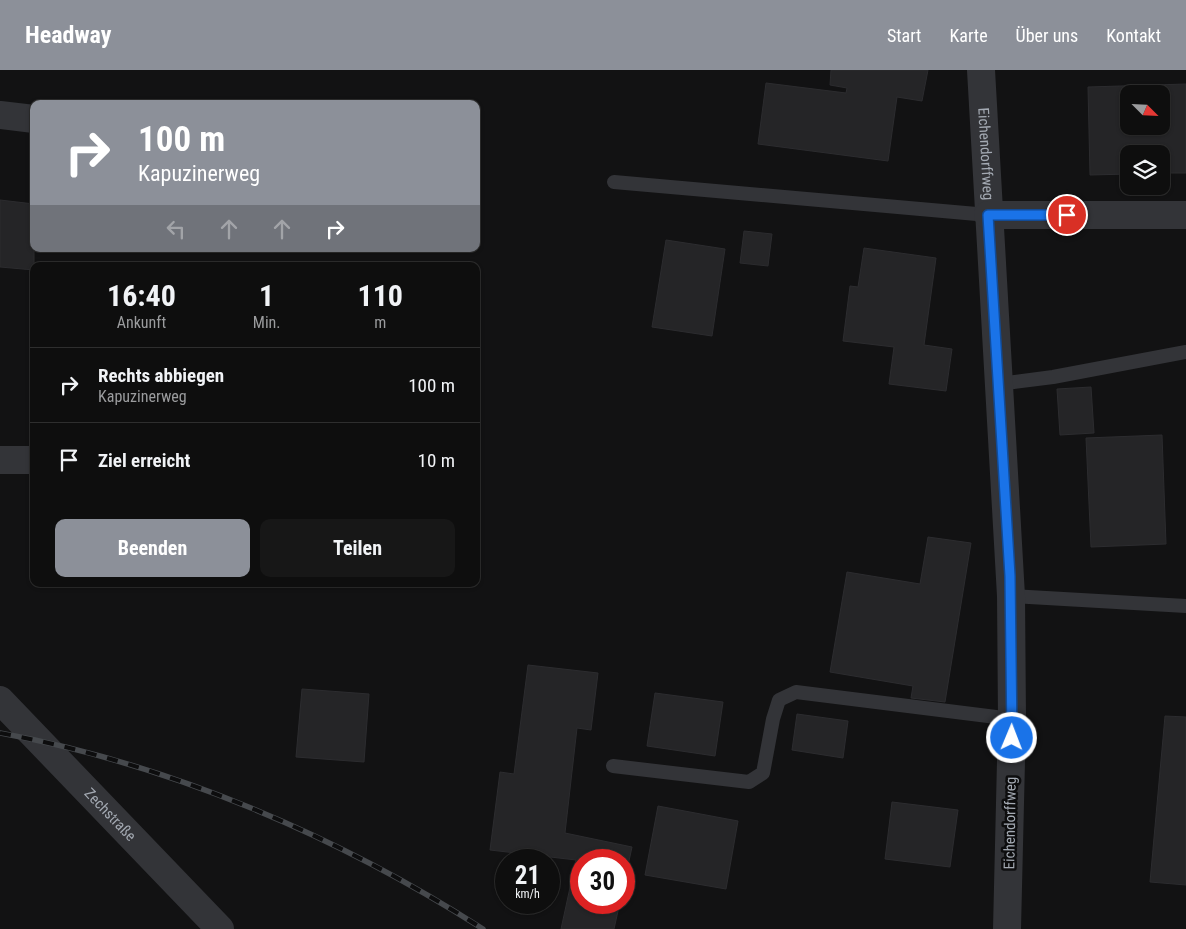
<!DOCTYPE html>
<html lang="de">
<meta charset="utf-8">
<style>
:root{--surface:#0e0e0e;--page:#171717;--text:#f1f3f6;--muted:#9b9c9e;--line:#2e2e2e;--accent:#8c9099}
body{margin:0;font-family:"Roboto Condensed",sans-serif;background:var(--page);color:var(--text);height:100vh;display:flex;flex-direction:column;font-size:19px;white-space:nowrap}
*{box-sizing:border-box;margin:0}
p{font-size:16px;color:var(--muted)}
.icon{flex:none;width:28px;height:28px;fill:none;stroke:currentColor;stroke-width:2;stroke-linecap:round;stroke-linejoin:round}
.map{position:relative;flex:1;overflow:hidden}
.side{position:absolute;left:30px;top:192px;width:450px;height:325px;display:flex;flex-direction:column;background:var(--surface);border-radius:10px;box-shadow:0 1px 4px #0004,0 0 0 1px var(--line)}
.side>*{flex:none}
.top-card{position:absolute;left:30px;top:30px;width:450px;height:152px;border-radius:10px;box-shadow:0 1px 4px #0004,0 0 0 1px var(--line);background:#8c9099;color:#fff;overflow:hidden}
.needle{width:32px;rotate:114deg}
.tools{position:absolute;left:1120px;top:15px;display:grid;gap:10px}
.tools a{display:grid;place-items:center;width:50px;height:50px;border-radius:10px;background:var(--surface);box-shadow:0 1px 4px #0004,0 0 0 1px var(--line);font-size:25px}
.speed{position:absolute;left:495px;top:779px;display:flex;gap:10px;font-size:25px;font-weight:700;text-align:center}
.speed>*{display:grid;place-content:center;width:65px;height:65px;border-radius:50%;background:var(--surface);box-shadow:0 1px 4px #0004,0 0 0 1px var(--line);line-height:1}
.speed small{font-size:12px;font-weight:400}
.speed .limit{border:8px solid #d22;background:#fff;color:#111}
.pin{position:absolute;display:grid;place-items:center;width:42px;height:42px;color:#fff;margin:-21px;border:2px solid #fff;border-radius:50%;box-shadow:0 1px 5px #0007}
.me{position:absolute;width:55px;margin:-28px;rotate:1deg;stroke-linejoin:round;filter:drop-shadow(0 0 4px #0008)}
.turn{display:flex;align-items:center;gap:18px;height:105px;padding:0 25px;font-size:22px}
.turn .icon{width:65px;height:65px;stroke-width:2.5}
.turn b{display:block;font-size:35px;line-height:42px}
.lanes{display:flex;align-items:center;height:48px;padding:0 25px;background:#0003;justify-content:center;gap:25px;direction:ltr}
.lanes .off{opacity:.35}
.eta{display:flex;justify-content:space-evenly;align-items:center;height:85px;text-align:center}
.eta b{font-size:30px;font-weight:700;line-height:35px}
.button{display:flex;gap:10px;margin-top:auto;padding:10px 25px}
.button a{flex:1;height:58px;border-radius:10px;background:var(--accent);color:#fff;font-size:20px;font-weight:700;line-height:58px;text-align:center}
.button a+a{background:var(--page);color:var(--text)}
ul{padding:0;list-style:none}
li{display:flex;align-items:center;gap:15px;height:75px;padding:0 25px;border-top:1px solid var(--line)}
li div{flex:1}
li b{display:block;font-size:19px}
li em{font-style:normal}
header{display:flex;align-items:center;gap:30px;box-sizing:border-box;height:70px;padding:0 25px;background:var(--accent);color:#fff}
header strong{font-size:24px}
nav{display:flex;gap:28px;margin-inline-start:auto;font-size:18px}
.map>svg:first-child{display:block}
.building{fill:#252527;stroke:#2c2c2f;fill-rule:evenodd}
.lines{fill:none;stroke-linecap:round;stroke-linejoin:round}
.lane{stroke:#333438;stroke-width:14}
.street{stroke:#333438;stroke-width:28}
.rail-casing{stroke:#46494d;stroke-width:5.5}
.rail{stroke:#0d0d0e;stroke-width:4;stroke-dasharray:11;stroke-linecap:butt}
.route-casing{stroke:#114b97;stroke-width:12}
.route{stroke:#1a73e8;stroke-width:9}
.labels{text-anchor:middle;stroke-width:5;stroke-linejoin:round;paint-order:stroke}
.street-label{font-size:15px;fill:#a4aab3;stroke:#0d0d0e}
</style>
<header>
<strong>Headway</strong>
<nav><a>Start</a><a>Karte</a><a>Über uns</a><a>Kontakt</a></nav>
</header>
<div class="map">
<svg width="1186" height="859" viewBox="0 0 1186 859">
<rect width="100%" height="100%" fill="#121213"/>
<path class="building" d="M831,0H928L922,31L897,27L888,91L758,74L766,13L846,23L847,18L830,15Z
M1186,14V103H1161V84H1129V104L1090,105L1088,17ZM1129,24H1161V56H1129Z
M0,130L34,134V200L0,197Z
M744,161L772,164L768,196L740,193Z
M666,170L725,179L712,266L652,257Z
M864,178L936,188L924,275L952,279L946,321L889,314L894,277L843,271L850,216L858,217Z
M1091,317L1094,363L1060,365L1057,319Z
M1162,365L1166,474L1091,477L1086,368Z
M928,467L971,473L945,632L911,628L913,616L830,602L847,502L920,514Z
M528,595L598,603L591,660L577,658L565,763L632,777L624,814V790H581V832H620L614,859H561L576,790L490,780L500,702L514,704Z
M302,619L369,624L364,692L296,687Z
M655,623L723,632L715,686L647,676Z
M797,644L848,651L843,688L792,680Z
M1165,646L1186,647V815L1150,812Z
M892,732L958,740L950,797L885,789Z
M658,736L738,751L726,819L645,805Z"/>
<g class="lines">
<path class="lane" d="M614,112L988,145
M999,314L1053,307L1186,282
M1011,526L1186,536
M613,696L749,712L763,703L773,649L779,630L796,622L1012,649"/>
<g class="street">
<path id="s1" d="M981,0L1011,526L1012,649L1007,859"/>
<path d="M0,45L34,49"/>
<path d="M988,145H1186"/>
<path d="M0,390H34"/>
<path id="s2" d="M0,630L220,859"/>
</g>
<defs>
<path id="rail" d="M0,663C169,694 338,766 483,859"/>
</defs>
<use href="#rail" class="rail-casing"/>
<use href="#rail" class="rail"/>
</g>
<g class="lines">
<defs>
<path id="route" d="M1012,668L1010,506L988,145H1067"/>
</defs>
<use href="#route" class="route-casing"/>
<use href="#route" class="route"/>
</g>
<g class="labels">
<g class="street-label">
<text dy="5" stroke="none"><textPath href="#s1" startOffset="84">Eichendorffweg</textPath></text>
<text dy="5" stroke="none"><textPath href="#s2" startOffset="159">Zechstraße</textPath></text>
<text transform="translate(1010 753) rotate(-89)" y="5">Eichendorffweg</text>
</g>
</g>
</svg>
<div class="tools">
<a><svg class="needle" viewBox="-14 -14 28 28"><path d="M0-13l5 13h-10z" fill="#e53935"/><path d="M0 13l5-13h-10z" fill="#9b9c9e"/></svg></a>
<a><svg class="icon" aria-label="layers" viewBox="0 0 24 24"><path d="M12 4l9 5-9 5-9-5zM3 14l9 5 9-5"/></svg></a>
</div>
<div class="speed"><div>21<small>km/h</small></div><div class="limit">30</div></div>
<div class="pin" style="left:1067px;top:145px;background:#d93025"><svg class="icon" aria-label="arrive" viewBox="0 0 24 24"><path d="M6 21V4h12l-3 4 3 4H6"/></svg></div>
<svg class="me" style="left:1012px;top:668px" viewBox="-20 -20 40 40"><circle r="17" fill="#1a73e8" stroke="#fff" stroke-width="3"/><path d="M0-11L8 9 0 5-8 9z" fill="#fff"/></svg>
<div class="top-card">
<div class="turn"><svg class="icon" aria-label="right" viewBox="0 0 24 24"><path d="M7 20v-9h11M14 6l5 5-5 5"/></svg><div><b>100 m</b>Kapuzinerweg</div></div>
<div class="lanes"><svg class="icon off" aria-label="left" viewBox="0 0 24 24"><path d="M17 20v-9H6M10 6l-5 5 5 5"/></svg><svg class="icon off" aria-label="ahead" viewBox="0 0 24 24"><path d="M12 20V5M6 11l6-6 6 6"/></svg><svg class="icon off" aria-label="ahead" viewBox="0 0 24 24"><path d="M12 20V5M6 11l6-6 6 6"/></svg><svg class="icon" aria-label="right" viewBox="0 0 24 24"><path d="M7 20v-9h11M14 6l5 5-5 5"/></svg></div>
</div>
<section class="side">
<div class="eta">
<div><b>16:40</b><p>Ankunft</p></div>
<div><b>1</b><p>Min.</p></div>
<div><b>110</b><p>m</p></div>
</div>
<ul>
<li><svg class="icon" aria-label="right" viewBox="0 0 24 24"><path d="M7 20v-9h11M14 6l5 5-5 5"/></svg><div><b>Rechts abbiegen</b><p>Kapuzinerweg</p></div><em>100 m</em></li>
<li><svg class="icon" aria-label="arrive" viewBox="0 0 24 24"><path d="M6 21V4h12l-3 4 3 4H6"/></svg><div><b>Ziel erreicht</b></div><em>10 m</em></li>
</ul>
<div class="button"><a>Beenden</a><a>Teilen</a></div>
</section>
</div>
